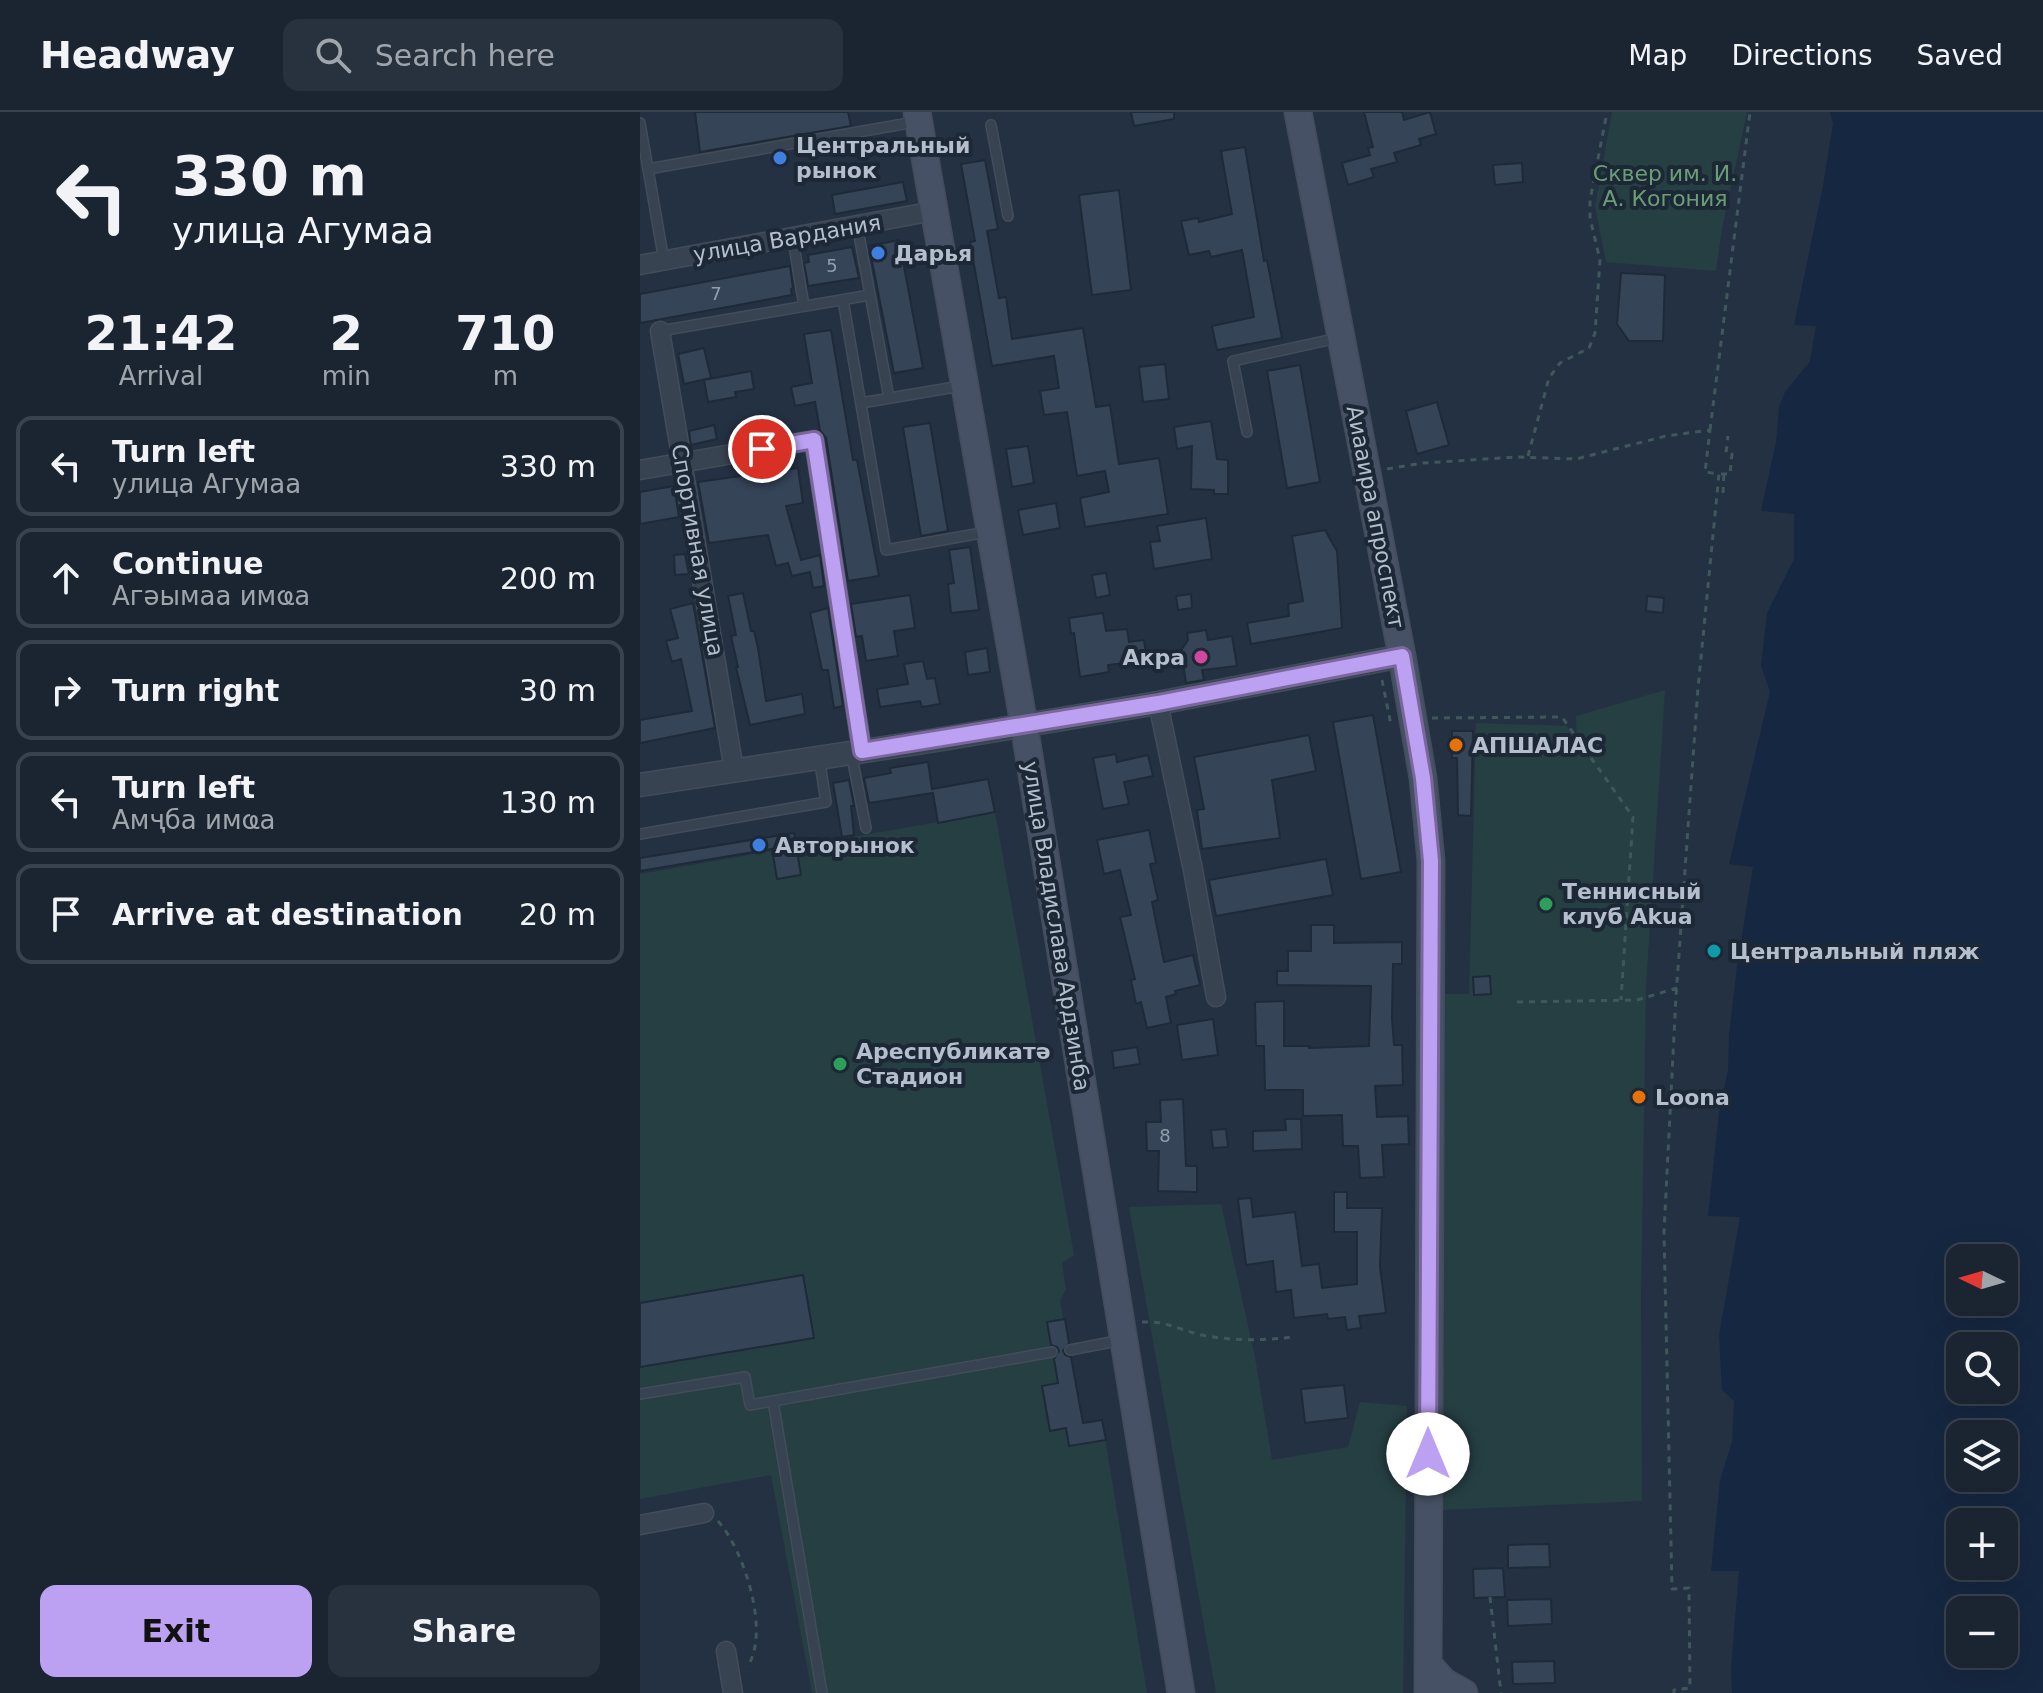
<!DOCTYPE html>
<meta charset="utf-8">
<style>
:root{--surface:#1b2532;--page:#28313e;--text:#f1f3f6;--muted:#a0a5ac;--line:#39424d;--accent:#bca0f2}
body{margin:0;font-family:"DejaVu Sans",sans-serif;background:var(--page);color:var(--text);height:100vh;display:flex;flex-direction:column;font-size:30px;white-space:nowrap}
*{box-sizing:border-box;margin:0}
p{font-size:26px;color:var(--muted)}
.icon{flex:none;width:44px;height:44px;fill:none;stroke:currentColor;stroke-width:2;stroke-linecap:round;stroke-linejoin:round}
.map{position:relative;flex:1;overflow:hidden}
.drawer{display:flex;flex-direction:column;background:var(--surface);width:640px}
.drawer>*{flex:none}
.hud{background:#1b2532;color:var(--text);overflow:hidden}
.needle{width:52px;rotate:275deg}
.buttons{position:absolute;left:1306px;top:1132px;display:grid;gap:16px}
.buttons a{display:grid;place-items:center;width:72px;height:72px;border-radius:16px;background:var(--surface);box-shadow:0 8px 32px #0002,0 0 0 2px var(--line);font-size:40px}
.pin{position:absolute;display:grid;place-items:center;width:68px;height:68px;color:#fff;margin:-34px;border:4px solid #fff;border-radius:50%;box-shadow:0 2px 8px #0007}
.me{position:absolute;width:88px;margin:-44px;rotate:0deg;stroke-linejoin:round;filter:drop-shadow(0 0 6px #0008)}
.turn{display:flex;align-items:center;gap:28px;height:168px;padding:0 40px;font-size:36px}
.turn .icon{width:104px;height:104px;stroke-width:2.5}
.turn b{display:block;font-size:56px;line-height:68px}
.eta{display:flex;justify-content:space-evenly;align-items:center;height:136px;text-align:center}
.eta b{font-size:48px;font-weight:700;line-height:56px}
.button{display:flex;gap:16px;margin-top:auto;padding:16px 40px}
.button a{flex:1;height:92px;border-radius:16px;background:var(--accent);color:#111;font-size:32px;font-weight:700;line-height:92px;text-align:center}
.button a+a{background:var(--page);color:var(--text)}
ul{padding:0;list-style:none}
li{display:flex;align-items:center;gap:24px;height:100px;margin:0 16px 12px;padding:0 24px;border:4px solid var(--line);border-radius:16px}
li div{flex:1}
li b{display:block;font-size:30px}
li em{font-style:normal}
header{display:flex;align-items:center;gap:48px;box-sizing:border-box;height:112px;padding:0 40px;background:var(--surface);border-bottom:2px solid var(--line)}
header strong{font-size:38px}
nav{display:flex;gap:44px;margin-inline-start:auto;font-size:28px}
.search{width:560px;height:72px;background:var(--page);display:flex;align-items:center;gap:20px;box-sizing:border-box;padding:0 28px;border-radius:16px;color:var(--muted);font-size:30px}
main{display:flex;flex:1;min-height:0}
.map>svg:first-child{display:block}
.green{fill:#263f43}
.water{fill:#162741;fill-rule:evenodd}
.building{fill:#364458;stroke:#1f2a38;stroke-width:2}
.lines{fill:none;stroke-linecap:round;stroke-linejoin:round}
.service-casing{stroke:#424c5a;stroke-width:12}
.minor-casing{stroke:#424c5a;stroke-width:21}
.tertiary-casing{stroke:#424c5a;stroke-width:25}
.secondary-casing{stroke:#424c5a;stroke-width:29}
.path{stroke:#3f585a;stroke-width:3;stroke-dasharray:6 6;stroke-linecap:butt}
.service{stroke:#384351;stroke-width:9}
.minor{stroke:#384351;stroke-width:18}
.tertiary{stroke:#384351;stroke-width:22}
.secondary{stroke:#465165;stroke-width:26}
.route-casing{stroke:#7a689d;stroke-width:20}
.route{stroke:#bca0f2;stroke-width:14}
.shop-dot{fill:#3f7fe0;stroke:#1d2836;stroke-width:3}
.hotel-dot{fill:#d1479c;stroke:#1d2836;stroke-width:3}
.food-dot{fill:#e8710a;stroke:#1d2836;stroke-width:3}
.leisure-dot{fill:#2e9e5b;stroke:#1d2836;stroke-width:3}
.culture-dot{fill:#0f9aa8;stroke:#1d2836;stroke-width:3}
.labels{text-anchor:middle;stroke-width:8;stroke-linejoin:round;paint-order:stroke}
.number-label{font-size:18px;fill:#939ead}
.poi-label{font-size:22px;font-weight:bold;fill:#b5becc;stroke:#1d2836;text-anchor:start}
.park-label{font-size:22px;fill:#6b9e77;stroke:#1d2836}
.street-label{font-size:22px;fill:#b5becc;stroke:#1d2836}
</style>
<header>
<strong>Headway</strong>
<div class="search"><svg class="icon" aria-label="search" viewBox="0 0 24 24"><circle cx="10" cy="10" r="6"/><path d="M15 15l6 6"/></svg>Search here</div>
<nav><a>Map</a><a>Directions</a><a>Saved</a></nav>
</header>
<main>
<section class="drawer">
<div class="hud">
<div class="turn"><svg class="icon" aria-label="left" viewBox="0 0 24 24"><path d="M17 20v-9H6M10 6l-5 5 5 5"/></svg><div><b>330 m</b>улица Агумаа</div></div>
</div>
<div class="eta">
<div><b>21:42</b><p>Arrival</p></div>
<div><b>2</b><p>min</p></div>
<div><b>710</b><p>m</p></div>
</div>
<ul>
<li><svg class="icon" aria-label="left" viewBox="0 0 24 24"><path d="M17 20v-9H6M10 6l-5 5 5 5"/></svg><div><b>Turn left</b><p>улица Агумаа</p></div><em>330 m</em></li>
<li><svg class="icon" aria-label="ahead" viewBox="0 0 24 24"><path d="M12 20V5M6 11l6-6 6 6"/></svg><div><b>Continue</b><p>Агәымаа имҩа</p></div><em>200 m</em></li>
<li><svg class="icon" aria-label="right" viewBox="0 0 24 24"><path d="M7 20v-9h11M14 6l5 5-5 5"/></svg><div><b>Turn right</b></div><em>30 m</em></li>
<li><svg class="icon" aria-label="left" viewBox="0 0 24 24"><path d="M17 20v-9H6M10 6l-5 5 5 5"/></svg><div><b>Turn left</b><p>Амҷба имҩа</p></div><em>130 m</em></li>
<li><svg class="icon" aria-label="arrive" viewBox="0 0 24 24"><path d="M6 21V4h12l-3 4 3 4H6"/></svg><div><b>Arrive at destination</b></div><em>20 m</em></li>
</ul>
<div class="button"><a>Exit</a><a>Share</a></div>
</section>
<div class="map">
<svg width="1403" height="1581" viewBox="0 0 1403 1581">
<rect width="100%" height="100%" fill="#243142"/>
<path class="green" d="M972,0H1107L1082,116L1076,159L966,150L955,95Z
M1025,578L1006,876L1001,1188L1002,1389L799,1398L805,882H829L836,611L927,614L937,630L936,604Z
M355,700L434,1143L422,1151L426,1177L420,1189L443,1311L462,1308L507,1581H172L131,1363L0,1387V762Z
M581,1092L615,1245L632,1348L708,1335L720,1290L767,1294L763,1581H576L489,1095Z"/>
<path class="water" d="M1190,0H1403V1581H1092L1091,1556L1099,1459H1071L1080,1368L1092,1330L1094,1289L1082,1278L1079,1223L1100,1105L1068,1104L1079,1000L1088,958L1089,924L1097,854L1113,755L1089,752L1130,580L1121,554L1127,501L1154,447V402L1121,399L1136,330L1139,295L1145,280L1170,249L1176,214L1154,213L1183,74L1193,12ZM1320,1146H1364V1190H1320ZM1320,1234H1364V1278H1320ZM1320,1322H1364V1366H1320ZM1320,1410H1364V1454H1320ZM1320,1498H1364V1542H1320Z"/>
<path class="building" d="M55,0H208L211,14L60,40Z
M491,0H534V7L494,14Z
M724,0H762L764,8L790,0L796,22L779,27L781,33L754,41L757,50L731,57L734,65L708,73L702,51L730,43L728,36L733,35Z
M605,35L624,149L627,148L642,226L577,238L572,214L614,205L602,138L571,145L569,139L549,143L541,109L558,106L559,110L592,102L581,39Z
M345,48L358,117L347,119L359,186L366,185L372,227L443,216L456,295L470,293L479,352L519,346L528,402L445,415L440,386L469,380L465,359L437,364L427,300L404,303L400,279L419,276L414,244L352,254L330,130L335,129L321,52Z
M882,51L883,70L855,73L853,53Z
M263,70L267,89L195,102L192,83Z
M479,78L491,178L452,183L439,83Z
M259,128L283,256L254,261L229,134Z
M212,135L219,166L168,174L164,151L169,150L168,143Z
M150,154L153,176L151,177L152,183L0,211V182Z
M981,161L1025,163L1023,229H989L977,212Z
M191,218L213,348H217L239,464L208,469L186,326L180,318L175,290L155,294L151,275L172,271L164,222Z
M64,236L71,266L44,272L38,242Z
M525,252L529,287L503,290L499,255Z
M660,253L680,370L647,376L627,259Z
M111,259L114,277L95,280L96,285L68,290L64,268Z
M797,290L809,333L777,342L766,299Z
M571,309L577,347L588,348V382H574V378L551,377L552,334L537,337L534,315Z
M290,311L308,419L281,424L263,315Z
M74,313L77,327L51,333L49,319Z
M388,334L394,371L372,375L366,337Z
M158,356L163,391L146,394L161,448L180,443L184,474L173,476L170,460L152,464L148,451L136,454L128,423L69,431L58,370Z
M34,374L39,405L0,412V380Z
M416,391L420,416L383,423L378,398Z
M566,406L572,447L514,457L510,430L520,429L517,414Z
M685,418L697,439L702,516L611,532L607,511L649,504L648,492L663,489L652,424Z
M330,435L339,498L311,501L308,472L314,471L309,438Z
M45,442L49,462L35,463L34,443Z
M466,461L470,483L456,486L452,463Z
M103,481L111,519H114L118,536L126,589L162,582L165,602L110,613L96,555H98L91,524L96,523L88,484Z
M551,482L552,496L538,498L536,484Z
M270,483L275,516L254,519L258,544L226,549L222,524L216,525L211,492Z
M1007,484L1024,486L1023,501L1006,499Z
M53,491L75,616L0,631V608L52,599L41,547L32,550L26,529L38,526L30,497Z
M188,496L203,594L194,596L188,558H182L170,501Z
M463,501L466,519L487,517L489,530L504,528L507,548L468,553L469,560L440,565L434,521L431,522L429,506Z
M566,518L568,528L592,524L597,554L562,558L564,568L546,571L542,545L538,543L548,528L547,521Z
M347,536L350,560L328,563L325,540Z
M283,549L287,567L295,566L300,592L282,595L280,589L240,595L237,577L268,572L264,552Z
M733,603L761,760L721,767L693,610Z
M812,619H833L831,704L818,703L817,646H812Z
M669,623L676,659L632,668L640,726L562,737L557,698L564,697L554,645Z
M476,642L477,650L508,643L513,664L484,670L489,692L463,697L453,646Z
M288,650L292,677L348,667L355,700L298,711L293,681L229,691L224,666L251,661L250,656Z
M209,668L214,694H211L214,723L202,725L193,671Z
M509,718L516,751L510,752L518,788L512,790L524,850L553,843L560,873L535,879L536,882L526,885L531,911L507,916L501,890L496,892L491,868L495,867L480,805L491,803L480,758L464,762L457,728Z
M154,721L161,763L137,767L132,737L0,759V746Z
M686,747L693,783L576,804L569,768Z
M671,813H694V831L762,830V852H753L752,906L754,933H762L763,973L735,974L737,1005L768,1004L769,1032L742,1033L744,1065L720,1066L718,1034H703L702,1003L663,1004V978H625L624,934H616L615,890L644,889V934H669V936L729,934L731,874L637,873V859H648V839H671Z
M850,864L851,882L834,883L833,865Z
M573,907L578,943L542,948L537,913Z
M497,935L500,952L474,956L472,939Z
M543,987L546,1054H557V1080L518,1079L519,1039H507L506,1010H521L520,988Z
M645,1007H661L662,1037L613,1039V1019L646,1018Z
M586,1017L588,1035L573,1036L571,1018Z
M694,1080H707V1096H742L740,1155L746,1201L719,1204L721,1216L707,1218L705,1205L688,1207L687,1202L654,1206L651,1178L636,1180L633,1149L606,1153L598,1087L611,1086L613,1105L655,1100L662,1154L679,1152L682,1176L717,1172V1120H694Z
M163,1163L174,1226L0,1255V1191Z
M425,1207L429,1231L423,1239L425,1243L431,1245L443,1311L462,1308L466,1328L429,1334L426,1316L410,1319L402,1274L418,1271L414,1247L419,1239L417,1235L411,1233L407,1210Z
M704,1273L708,1306L665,1311L661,1277Z
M909,1432L910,1455L868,1456V1433Z
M863,1456L865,1485L834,1486L833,1457Z
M911,1487L912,1512L868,1514L867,1488Z
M914,1549L915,1571L873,1572L872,1550Z"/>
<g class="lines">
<defs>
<path id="service" d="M0,11L24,149
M351,13L368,104
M8,57L275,10
M219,123L249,286
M154,134L164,194
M203,188L246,438L347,420
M20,219L230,183
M221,291L321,274
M607,320L593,249L698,226
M211,640L226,716
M0,722L186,690L179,645
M430,1238L482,1228
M0,1282L105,1265L110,1293L412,1240
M133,1289L182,1581"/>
<path id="minor" d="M0,153L294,99
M20,219L94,658
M0,358L174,328L222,639
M518,591L553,758L576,885
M0,1413L64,1401
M86,1539L93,1581"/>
<path id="tertiary" d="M0,673L290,629L518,591L762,544"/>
<path id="secondary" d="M277,0L384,613L541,1581
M658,0L762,544L783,666L791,749L788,1581
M788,1552L804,1570L824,1581"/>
</defs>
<use href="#service" class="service-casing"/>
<use href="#minor" class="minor-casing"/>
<use href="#tertiary" class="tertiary-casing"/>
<use href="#secondary" class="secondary-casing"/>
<path class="path" d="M1070,318L1110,0
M888,344L909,266L920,251L949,236L955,221L960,148L950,106V88L967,0
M747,357L783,351L878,345L936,347L1026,324L1070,318L1065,360L1079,362L1058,576L1036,884L1024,1120L1032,1477L1049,1476L1050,1576L1034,1578V1581
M1081,362H1090L1092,342L1086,341L1088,324
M1083,381L1084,361
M742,568L751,613H753
M792,606L922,605L993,705L981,888
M877,890L997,888L1037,876
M502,1210C525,1209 536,1216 557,1222C588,1229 621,1229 652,1225
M78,1409C104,1438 131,1521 107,1555
M850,1485L861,1581"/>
<use href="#service" class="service"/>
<use href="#minor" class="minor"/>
<use href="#tertiary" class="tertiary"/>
<use href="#secondary" class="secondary"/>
</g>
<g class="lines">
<defs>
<path id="route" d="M122,337L174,328L222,639L518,591L762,544L783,666L791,749L788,1342"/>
</defs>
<use href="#route" class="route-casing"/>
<use href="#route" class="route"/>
</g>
<g class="shop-dot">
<circle cx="140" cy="46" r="8"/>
<circle cx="238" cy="141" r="8"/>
<circle cx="119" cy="733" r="8"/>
</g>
<circle class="hotel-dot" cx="561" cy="545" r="8"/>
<g class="food-dot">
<circle cx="816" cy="633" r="8"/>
<circle cx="999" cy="985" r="8"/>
</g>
<g class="leisure-dot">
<circle cx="906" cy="792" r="8"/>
<circle cx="200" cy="952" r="8"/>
</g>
<circle class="culture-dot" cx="1074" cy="839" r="8"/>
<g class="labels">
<g class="number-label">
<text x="192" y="160">5</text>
<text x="76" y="188">7</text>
<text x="525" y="1030">8</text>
</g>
<g class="poi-label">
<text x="156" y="41">Центральный<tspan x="156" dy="25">рынок</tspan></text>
<text x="254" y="149">Дарья</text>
<text x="545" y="553" text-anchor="end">Акра</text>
<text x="832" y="641">АПШАЛАС</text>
<text x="135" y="741">Авторынок</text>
<text x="922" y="787">Теннисный<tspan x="922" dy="25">клуб Akua</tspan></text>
<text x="1090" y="847">Центральный пляж</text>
<text x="216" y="947">Ареспубликатә<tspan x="216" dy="25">Стадион</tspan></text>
<text x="1015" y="993">Loona</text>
</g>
<g class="park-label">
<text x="1025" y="69">Сквер им. И.<tspan x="1025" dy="25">А. Когония</tspan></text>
</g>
<g class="street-label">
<text transform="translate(147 126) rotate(-10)" y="8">улица Вардания</text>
<text transform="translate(736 405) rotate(79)" y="8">Аиааира апроспект</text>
<text transform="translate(58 438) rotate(80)" y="8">Спортивная улица</text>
<text transform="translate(417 814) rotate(81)" y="8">улица Владислава Ардзинба</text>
</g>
</g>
</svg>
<div class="buttons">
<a><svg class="needle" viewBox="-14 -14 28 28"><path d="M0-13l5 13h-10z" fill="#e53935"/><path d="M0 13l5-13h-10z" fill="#a0a5ac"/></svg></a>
<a><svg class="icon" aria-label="search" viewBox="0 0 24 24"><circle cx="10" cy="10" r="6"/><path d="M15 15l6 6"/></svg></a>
<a><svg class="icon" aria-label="layers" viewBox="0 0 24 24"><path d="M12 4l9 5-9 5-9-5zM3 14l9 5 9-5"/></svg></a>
<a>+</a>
<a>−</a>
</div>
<div class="pin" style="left:122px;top:337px;background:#d93025"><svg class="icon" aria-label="arrive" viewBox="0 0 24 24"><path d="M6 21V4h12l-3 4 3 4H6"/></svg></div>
<svg class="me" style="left:788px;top:1342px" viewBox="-20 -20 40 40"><circle r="19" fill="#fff"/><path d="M0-13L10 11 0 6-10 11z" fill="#bca0f2"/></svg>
</div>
</main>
